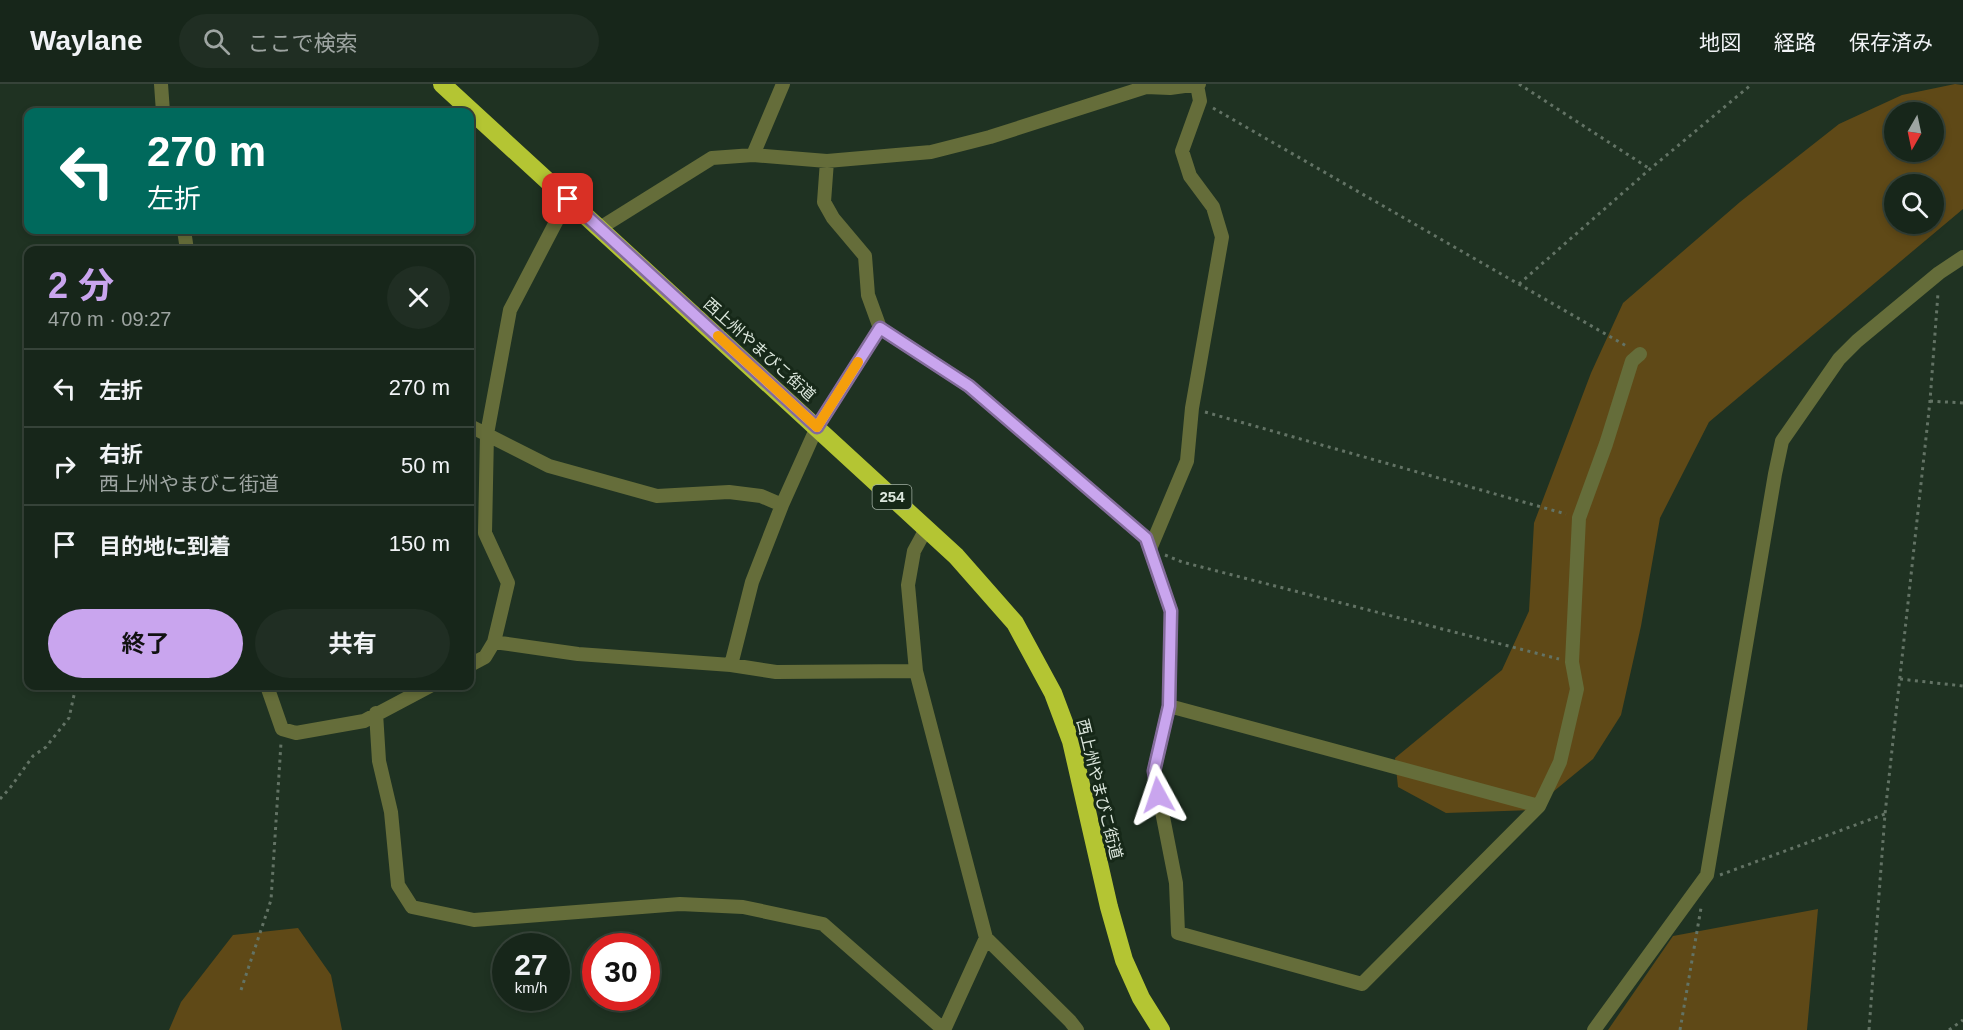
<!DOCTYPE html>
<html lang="ja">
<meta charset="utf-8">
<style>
:root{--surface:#17261a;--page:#202e23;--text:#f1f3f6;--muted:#9ea5a2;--line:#364339;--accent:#c9a5ee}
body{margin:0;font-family:Arial,"Noto Sans JP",sans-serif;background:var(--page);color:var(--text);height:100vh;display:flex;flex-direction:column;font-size:22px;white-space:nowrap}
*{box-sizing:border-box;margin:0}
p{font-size:20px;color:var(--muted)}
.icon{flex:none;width:33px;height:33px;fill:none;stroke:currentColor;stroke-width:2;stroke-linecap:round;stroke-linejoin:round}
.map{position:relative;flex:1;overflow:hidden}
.sheet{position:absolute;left:24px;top:162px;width:450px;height:444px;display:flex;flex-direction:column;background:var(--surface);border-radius:12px;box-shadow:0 3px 9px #0003,0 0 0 2px var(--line)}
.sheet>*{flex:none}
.banner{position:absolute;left:24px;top:24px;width:450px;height:126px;border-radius:12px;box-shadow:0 3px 9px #0003,0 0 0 2px var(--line);background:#00695c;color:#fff;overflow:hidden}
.needle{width:39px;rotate:189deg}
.fabs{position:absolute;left:1884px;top:18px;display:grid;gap:12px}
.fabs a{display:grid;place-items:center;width:60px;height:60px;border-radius:50%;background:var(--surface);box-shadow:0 3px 9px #0003,0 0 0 2px var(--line);font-size:30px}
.speed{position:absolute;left:492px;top:849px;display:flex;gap:12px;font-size:30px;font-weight:700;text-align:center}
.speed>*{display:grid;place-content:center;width:78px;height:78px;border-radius:50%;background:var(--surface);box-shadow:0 3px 9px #0003,0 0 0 2px var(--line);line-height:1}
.speed small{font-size:15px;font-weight:400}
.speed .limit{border:9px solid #d22;background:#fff;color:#111}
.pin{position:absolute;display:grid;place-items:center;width:51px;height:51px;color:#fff;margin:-26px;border-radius:12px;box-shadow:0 3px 9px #0006}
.me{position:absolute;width:66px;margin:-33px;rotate:355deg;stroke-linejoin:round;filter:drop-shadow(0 0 4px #0008)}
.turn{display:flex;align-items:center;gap:21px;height:126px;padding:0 24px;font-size:27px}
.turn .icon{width:78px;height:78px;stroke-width:2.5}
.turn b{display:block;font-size:42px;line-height:51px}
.round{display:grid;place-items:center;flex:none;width:63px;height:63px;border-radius:32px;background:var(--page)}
.head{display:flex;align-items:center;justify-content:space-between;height:102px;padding:0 24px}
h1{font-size:36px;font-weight:700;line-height:45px;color:var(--accent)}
.action{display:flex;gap:12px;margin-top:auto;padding:12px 24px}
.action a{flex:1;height:69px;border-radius:36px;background:var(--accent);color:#111;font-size:24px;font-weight:700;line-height:69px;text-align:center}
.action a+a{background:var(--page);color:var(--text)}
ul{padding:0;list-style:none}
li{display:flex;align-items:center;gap:18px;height:78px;padding:0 24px;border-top:2px solid var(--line)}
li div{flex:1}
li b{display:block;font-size:22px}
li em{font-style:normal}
header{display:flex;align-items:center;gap:36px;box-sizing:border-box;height:84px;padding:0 30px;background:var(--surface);border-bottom:2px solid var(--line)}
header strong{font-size:28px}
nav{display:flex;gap:33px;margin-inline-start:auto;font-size:21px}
.search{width:420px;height:54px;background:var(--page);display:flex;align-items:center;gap:15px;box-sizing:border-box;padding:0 21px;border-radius:33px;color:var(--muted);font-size:22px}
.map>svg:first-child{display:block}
.green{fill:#5f4917;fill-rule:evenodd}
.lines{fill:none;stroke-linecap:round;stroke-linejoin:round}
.path{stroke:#637365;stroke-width:3;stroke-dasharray:3 4.5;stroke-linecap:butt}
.street{stroke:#656d3a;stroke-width:14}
.highway{stroke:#b4c533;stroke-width:18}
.route-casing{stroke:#836b9b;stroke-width:15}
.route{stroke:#c9a5ee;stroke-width:10}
.slow{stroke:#f59e0b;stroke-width:10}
.labels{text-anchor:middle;stroke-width:6;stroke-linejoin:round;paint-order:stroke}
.shield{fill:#162818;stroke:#a1aea2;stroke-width:1.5}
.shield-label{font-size:15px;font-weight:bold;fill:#dce7dd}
.street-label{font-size:16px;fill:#dce7dd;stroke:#162818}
</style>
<header>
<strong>Waylane</strong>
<div class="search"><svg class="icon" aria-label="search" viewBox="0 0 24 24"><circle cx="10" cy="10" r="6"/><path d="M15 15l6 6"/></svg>ここで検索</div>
<nav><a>地図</a><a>経路</a><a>保存済み</a></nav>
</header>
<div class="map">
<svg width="1963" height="946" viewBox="0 0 1963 946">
<rect width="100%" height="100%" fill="#1f3222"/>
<path class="green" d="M1955,0L1963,1V125L1709,338L1660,434L1641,542L1621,631L1593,675L1531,726L1446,729L1398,703L1395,674L1502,586L1529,527L1534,439L1591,289L1623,219L1740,118L1839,40L1902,11ZM1894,28H1934V68H1894ZM1894,100H1934V140H1894Z
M1818,825L1807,946H1608L1673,852Z
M298,844L331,891L342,946H169L181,918L233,851Z"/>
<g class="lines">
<path class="path" d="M1519,0L1650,85
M1213,24L1628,263
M1519,200L1650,85L1752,0
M1930,317L1963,319
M1205,328L1566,430
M1165,471L1182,478L1559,575
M1900,595L1963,602
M0,715L10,704L33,672L46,663L69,634L76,602
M1720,791L1885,730
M241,906L271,816L281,659
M1680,946L1701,824
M1869,946L1885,730L1930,317L1938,209
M1949,946L1963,936"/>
<path class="street" d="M161,0L163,28
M753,71L783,0
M827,77L824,118L833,134L865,172L868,211L880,244L969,302L1146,454L1171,527L1169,622L1154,687L1176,799L1178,849L1362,900L1539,722L1560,678L1577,605L1572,578L1579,434L1606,360L1632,277L1640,270
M600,144L712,74L753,71L827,77L931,68L990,53L1146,3L1170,4L1199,0
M184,146L187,166
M470,342L549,382L657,412L729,408L761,412L782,421
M926,445L914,467L908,501L916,587L986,854L1070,937L1077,946
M1150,465L1187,377L1192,324L1222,153L1213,123L1190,92L1182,67L1200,17L1197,1
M494,558L578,570L731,581L776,588L916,587
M470,581L485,573L494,558L508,499L485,449L487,350L510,226L568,115
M731,581L752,498L782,421L817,343L880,244
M267,602L282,645L296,649L364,637L430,602
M1169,622L1539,722
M376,629L379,677L391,728L398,801L412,823L474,836L680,820L743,823L823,840L944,946
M944,946L986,854
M1594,946L1707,791L1775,390L1782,357L1839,275L1857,257L1939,189L1963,173"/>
<path class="highway" d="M442,0L956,472L1015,539L1053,609L1071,657L1109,823L1124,876L1141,914L1161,946"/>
</g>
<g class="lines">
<defs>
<path id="route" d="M568,115L817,343L880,244L969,302L1146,454L1171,527L1169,622L1154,687L1158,711"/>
</defs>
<use href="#route" class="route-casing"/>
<use href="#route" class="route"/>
<path class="slow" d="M718,252L817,343L858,278"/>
</g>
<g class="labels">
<rect class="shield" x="872.5" y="401" width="39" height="24" rx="4.5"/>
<g class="shield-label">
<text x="892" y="418">254</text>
</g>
<g class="street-label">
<text transform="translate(760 265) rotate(42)" y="6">西上州やまびこ街道</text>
<text transform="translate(1100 705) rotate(76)" y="6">西上州やまびこ街道</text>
</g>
</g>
</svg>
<div class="fabs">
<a><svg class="needle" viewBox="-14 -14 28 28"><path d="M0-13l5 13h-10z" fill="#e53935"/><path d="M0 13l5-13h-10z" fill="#9ea5a2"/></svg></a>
<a><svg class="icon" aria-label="search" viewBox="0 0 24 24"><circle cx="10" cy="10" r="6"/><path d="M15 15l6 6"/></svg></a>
</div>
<div class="speed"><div>27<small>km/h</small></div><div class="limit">30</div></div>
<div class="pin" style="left:568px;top:115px;background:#d93025"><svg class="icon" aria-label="arrive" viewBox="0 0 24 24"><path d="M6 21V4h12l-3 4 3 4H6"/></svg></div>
<svg class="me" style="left:1158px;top:711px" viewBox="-20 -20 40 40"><path d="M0-17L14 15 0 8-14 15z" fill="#c9a5ee" stroke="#fff" stroke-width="4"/></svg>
<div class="banner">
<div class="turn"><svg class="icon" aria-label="left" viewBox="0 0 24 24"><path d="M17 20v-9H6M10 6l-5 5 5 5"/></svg><div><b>270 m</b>左折</div></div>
</div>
<section class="sheet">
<div class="head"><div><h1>2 分</h1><p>470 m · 09:27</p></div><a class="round"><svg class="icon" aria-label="close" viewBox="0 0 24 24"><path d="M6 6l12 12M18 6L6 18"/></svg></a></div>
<ul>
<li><svg class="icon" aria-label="left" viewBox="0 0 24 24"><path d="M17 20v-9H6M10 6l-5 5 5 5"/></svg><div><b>左折</b></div><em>270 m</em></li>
<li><svg class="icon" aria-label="right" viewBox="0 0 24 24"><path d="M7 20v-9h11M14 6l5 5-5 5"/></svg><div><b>右折</b><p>西上州やまびこ街道</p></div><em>50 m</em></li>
<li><svg class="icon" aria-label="arrive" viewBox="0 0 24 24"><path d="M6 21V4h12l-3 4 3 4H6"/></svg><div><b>目的地に到着</b></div><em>150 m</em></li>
</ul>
<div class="action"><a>終了</a><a>共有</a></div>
</section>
</div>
